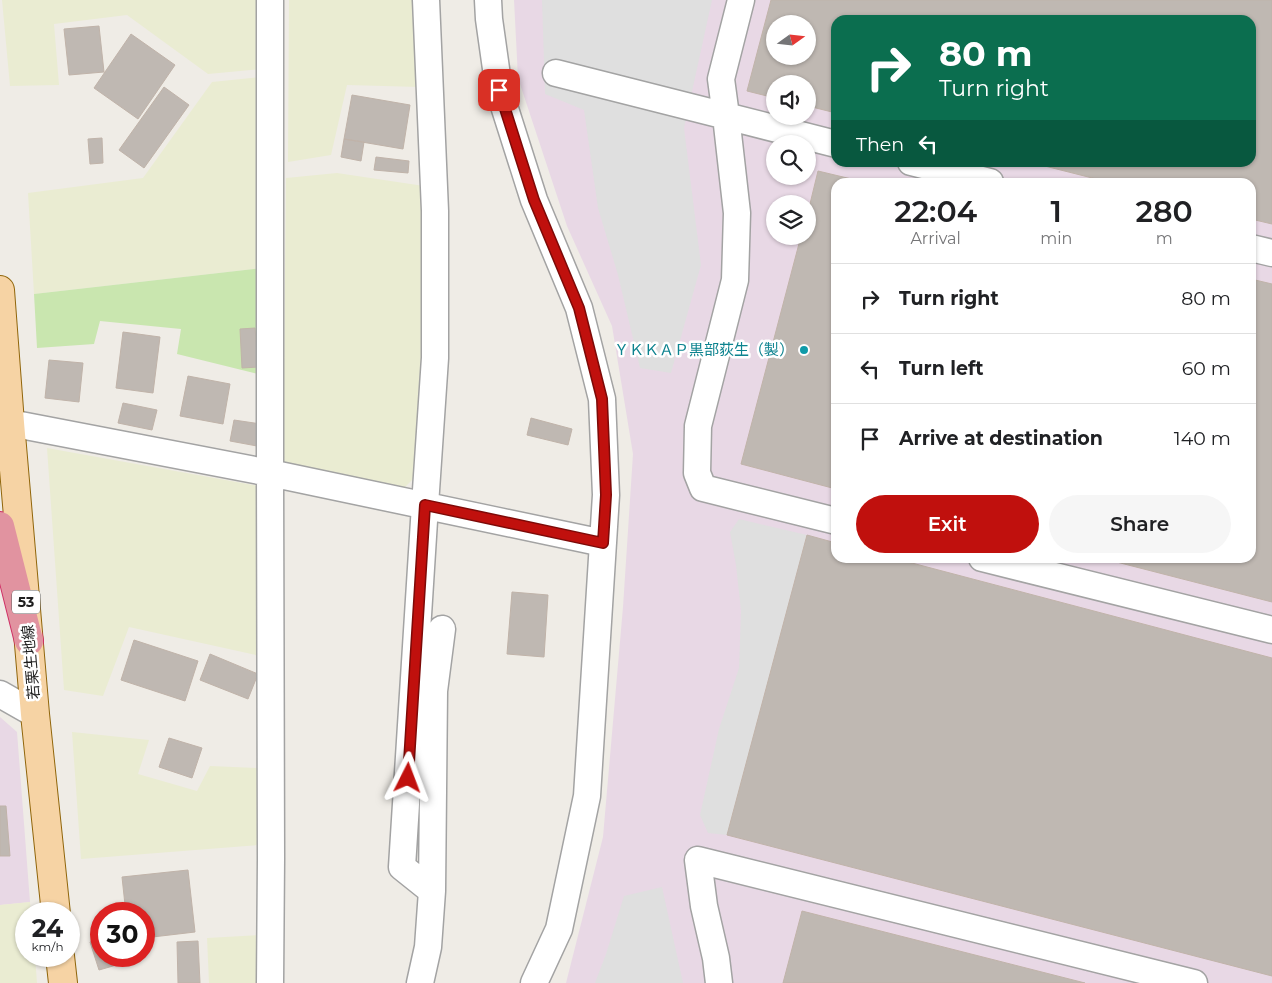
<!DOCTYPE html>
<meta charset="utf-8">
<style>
:root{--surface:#fff;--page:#f6f6f6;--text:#202124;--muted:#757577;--line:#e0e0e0;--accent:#c0100d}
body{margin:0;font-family:Montserrat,"Noto Sans JP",sans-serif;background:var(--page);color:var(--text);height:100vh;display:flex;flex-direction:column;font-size:19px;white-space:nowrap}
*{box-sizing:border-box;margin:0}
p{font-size:16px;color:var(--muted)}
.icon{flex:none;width:28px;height:28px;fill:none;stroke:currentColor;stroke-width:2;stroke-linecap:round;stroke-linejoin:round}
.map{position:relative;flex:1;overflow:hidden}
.drawer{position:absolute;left:831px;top:178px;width:425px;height:385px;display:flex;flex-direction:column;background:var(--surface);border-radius:15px;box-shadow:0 1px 4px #0004}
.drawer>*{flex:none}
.guide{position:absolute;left:831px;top:15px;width:425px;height:152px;border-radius:15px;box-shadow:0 1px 4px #0004;background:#0b6e4f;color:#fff;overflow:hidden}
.needle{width:32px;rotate:75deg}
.tools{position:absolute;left:766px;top:15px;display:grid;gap:10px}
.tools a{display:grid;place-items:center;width:50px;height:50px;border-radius:50%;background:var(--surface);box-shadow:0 1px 4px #0004;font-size:25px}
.speed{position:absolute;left:15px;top:902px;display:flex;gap:10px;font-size:25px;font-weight:700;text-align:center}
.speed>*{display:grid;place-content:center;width:65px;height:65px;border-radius:50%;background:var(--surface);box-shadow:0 1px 4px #0004;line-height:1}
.speed small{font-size:12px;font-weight:400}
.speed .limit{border:8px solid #d22;background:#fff;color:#111}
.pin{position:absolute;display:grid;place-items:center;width:42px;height:42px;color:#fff;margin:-21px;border-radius:10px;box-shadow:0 2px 8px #0006}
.me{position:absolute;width:55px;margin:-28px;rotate:3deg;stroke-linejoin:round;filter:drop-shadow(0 0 4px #0008)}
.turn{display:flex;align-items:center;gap:18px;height:105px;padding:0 25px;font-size:22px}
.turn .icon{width:65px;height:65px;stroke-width:2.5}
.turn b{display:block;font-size:35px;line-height:42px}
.then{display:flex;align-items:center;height:48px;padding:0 25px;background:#0003;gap:10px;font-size:19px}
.eta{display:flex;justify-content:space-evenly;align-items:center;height:85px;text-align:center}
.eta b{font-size:30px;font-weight:600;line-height:35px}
.primary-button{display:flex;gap:10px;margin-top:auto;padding:10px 25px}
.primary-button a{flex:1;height:58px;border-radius:30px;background:var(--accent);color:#fff;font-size:20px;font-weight:600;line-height:58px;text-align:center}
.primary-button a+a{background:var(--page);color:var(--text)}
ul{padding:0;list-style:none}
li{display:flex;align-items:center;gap:15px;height:70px;padding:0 25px;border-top:1px solid var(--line)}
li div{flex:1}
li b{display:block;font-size:19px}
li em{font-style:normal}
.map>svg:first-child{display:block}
.industrial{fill:#e8d8e5;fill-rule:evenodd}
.farmland{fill:#eaecd2}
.grass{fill:#c9e6af}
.parking{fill:#dfdfdf}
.building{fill:#bfb8b2;stroke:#c0b3a9;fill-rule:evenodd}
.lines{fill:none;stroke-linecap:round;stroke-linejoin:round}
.minor-casing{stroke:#a3a3a3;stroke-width:29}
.major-casing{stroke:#90650a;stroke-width:30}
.highway-casing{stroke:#cf3065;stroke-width:30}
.minor{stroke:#fff;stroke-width:26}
.major{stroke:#f6d3a4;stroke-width:28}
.highway{stroke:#e193a0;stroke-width:28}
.route-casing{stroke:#7d0a08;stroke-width:12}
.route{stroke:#c0100d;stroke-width:9}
.culture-dot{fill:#0f9aa8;stroke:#fff;stroke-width:2}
.labels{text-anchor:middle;stroke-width:5;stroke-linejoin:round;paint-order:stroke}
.shield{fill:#fff;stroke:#626262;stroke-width:1}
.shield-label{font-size:14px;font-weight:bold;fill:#1f1f1f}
.culture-label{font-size:15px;fill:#0d838f;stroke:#fff;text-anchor:end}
.street-label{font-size:15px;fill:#1f1f1f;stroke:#fff}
</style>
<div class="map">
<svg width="1272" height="983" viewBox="0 0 1272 983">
<rect width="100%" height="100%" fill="#efece6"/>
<path class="industrial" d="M514,0H1272V983H566L603,837L623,607L633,454L612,326L567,226L518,78ZM836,20H1251V162H836ZM775,24H808V56H775ZM775,84H808V116H775ZM775,144H808V176H775ZM836,182H1251V558H836ZM775,204H808V236H775Z
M0,717L17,732L30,902L0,905Z"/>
<path class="farmland" d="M2,0H262V69L208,74L127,15L54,24L59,85L10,86Z
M289,0H417L420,87L347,85L331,155L288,162Z
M261,77L262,268L34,294L28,193L143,178L212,82Z
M337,173L424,186L425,357L418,474L403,489L283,464L286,178Z
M47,448L259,486L260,656L129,627L103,696L64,690Z
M72,732L149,740L138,774L197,791L210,766L257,768L258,845L81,859Z
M30,902L31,914H26V956H35L37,983H0V905Z
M260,935V983H209L207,938Z"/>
<path class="grass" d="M262,268V375L177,354L181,329L100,321L94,344L37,348L34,294Z"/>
<path class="parking" d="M542,0H712L684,128L701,265L671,373L640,368L618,275L598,208L584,110L545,94Z
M739,519L807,535L727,835L708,833L700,815L719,729L739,668L741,611L736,565L730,532Z
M662,887L683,983H595L606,954L624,896Z"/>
<path class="building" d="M771,0H1272V224L1251,219V182H1108L1029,162H1251V20H836V113L808,106V84H775V98L747,91ZM775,24H808V56H775Z
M99,26L104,72L69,75L64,29Z
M131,34L175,65L138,119L94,88Z
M164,87L189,105L144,168L119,150Z
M352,95L410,105L403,149L344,139Z
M102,138L103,163L90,164L88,139Z
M344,139L364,142L361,161L341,157Z
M376,157L409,161L408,173L374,170Z
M818,171L864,182H836V489L741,464L801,236H808V212Z
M1251,279L1272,284V602L1101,558H1251Z
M255,328L258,367L242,368L240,329Z
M123,332L160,337L153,393L116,388Z
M49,360L83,363L79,402L45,398Z
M188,376L230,384L223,424L180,416Z
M123,403L157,410L152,430L118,423Z
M531,418L572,429L568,445L527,435Z
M234,420L261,424L257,446L230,441Z
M807,535L836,543V558H893L1272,658V976L727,835Z
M512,592L548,595L544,657L507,654Z
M134,640L198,661L185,701L121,680Z
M210,654L258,674L248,699L200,680Z
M169,738L202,748L192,778L159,767Z
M0,806H6L10,856H0Z
M188,870L195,932L144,938V914H126L122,877Z
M802,911L1085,983H783Z
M101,939V956H118L120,964L99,970L90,942Z
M198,941L200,983H178L177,942Z"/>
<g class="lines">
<defs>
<path id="minor" d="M426,0L435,211V358L425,505L402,867L432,891L434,691L442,629
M488,0L489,19L499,90L534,200L579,308L602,399L606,495L587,796L559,929L534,983
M741,0L721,79L726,116L836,144
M556,73L726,116L737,213L735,280L698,426L697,473L703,488L836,521
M911,162L990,182
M1251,248L1272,253
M10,423L270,473L603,543
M982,558L1272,630
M0,694L35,714
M270,983L271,859L270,473V0
M420,983L428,947L432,891
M719,983L716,958L704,906L698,860L1194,983"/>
<path id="major" d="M0,290L10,423L35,714L56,914
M60,956L63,983"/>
<path id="highway" d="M0,526L29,641"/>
</defs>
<use href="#minor" class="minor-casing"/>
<use href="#major" class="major-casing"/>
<use href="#highway" class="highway-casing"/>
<use href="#minor" class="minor"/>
<use href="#major" class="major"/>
<use href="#highway" class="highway"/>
</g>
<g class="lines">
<defs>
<path id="route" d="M408,778L425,505L603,543L606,495L602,399L579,308L534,200L499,90"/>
</defs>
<use href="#route" class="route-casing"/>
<use href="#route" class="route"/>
</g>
<circle class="culture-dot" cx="804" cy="350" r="5"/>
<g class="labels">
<rect class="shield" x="12" y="590.5" width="28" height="23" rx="4"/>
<g class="shield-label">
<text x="26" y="607">53</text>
</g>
<g class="culture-label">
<text x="794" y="355">ＹＫＫＡＰ黒部荻生（製）</text>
</g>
<g class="street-label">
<text transform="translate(31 662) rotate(-95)" y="5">若栗生地線</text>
</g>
</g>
</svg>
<div class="tools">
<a><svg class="needle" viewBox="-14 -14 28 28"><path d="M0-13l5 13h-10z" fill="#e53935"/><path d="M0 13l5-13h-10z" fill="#757577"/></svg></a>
<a><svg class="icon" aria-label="sound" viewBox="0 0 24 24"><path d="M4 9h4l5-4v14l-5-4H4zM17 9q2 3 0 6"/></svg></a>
<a><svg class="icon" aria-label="search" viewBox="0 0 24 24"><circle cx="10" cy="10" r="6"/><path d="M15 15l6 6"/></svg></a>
<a><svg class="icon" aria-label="layers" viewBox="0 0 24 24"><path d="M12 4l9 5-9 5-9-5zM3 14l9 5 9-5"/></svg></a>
</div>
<div class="speed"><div>24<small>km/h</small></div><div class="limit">30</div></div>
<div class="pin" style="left:499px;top:90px;background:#d93025"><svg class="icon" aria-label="arrive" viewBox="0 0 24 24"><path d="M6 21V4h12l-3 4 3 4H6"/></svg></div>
<svg class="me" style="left:408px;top:778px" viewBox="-20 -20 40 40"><path d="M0-17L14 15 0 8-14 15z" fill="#c0100d" stroke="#fff" stroke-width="4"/></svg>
<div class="guide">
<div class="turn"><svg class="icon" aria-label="right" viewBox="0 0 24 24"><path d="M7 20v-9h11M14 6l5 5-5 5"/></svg><div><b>80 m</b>Turn right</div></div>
<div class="then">Then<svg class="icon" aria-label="left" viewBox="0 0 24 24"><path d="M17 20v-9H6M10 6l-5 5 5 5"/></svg></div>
</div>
<section class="drawer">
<div class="eta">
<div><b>22:04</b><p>Arrival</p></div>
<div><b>1</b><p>min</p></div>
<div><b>280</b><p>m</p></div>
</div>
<ul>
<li><svg class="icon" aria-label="right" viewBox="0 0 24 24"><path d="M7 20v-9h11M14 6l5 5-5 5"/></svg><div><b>Turn right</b></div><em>80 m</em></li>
<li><svg class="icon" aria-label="left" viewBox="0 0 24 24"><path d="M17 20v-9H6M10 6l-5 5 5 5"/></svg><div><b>Turn left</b></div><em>60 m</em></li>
<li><svg class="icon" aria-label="arrive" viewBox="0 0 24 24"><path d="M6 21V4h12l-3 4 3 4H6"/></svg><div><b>Arrive at destination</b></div><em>140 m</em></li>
</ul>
<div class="primary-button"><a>Exit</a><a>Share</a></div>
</section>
</div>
